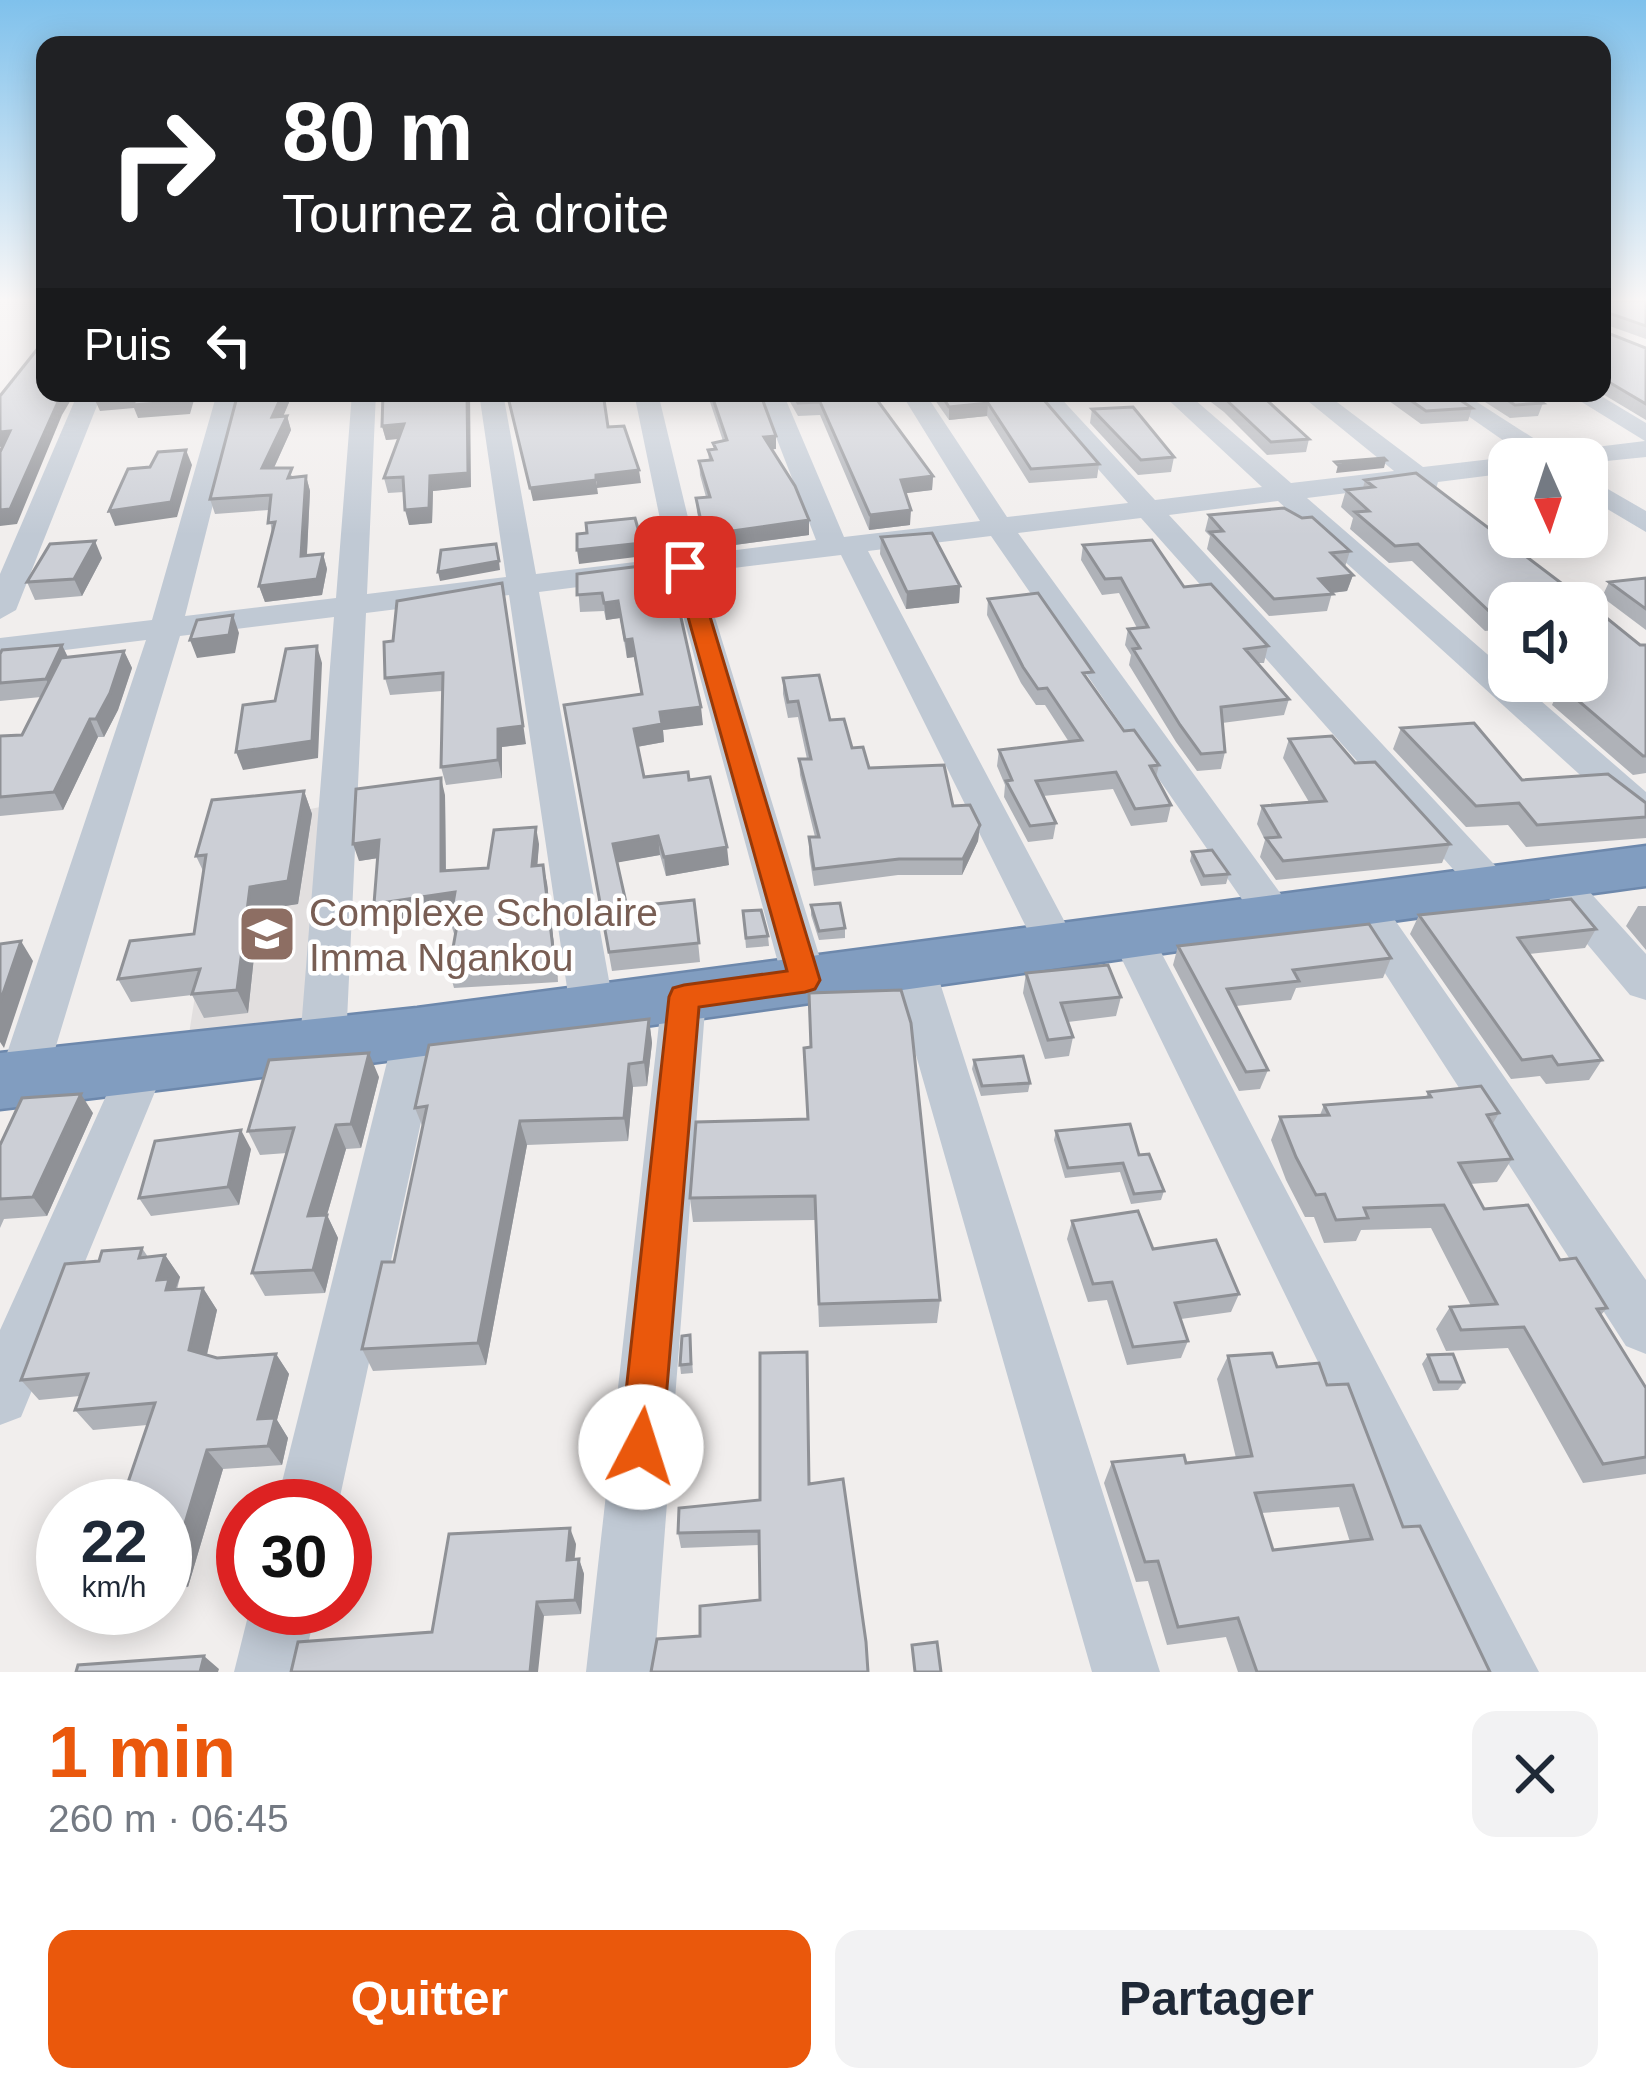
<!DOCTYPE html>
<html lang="fr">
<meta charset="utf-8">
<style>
:root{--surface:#fff;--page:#f2f2f3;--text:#1f2937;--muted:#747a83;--accent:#ea580c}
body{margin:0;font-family:Arial,sans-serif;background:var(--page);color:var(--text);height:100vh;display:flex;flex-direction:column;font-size:45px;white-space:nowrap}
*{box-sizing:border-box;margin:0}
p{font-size:39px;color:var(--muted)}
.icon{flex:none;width:66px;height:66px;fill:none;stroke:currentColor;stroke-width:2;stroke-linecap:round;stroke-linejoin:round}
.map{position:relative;height:1672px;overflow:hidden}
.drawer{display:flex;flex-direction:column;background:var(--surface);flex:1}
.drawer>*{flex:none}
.guide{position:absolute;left:36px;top:36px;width:1575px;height:366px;border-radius:24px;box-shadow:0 6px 30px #0003;background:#202124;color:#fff;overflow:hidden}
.needle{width:78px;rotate:177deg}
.controls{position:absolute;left:1488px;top:438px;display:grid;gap:24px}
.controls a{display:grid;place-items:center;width:120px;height:120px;border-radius:24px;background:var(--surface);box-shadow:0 6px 30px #0003;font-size:60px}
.speed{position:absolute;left:36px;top:1479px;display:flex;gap:24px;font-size:60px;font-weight:700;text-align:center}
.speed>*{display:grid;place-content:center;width:156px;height:156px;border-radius:50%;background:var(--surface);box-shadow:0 6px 30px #0003;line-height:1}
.speed small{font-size:30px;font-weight:400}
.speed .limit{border:18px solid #d22;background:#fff;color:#111}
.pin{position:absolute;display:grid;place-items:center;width:102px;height:102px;color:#fff;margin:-51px;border-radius:24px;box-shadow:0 6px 18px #0006}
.me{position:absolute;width:132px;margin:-66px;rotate:5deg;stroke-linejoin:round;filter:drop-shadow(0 0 9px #0008)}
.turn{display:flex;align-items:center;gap:42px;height:252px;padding:0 48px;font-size:54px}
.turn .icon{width:156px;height:156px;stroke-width:2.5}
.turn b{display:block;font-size:84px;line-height:102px}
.then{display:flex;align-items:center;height:114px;padding:0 48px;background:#0003;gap:24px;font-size:45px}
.round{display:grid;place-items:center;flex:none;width:126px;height:126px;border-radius:24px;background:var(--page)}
.summary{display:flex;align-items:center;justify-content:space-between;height:204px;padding:0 48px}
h1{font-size:72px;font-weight:600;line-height:90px;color:var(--accent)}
.action{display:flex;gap:24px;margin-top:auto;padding:24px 48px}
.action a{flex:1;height:138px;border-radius:24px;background:var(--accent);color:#fff;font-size:48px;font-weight:600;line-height:138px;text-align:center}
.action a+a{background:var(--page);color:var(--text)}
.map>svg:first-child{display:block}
.education{fill:#e2dfdf}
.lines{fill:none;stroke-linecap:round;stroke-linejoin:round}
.highway-casing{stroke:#6d88ac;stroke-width:5}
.minor{fill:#c0c9d4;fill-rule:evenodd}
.highway{fill:#819dc0;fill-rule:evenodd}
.wall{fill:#afb2b8;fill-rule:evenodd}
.shaded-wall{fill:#8f9196}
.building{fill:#cccfd6;stroke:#8f9196;stroke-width:3;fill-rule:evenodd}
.route{fill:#ea580c;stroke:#983908;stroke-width:3}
.labels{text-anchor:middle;stroke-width:9;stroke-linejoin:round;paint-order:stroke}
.education-label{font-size:39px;fill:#785e54;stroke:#fff;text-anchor:start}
</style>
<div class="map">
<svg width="1646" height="1672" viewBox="0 0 1646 1672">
<rect width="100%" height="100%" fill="#f1eeed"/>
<path class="education" d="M336,804L323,1042L185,1059L222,826Z"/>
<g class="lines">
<defs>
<path id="highway" d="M1646,846V886C1097,960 550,1045 0,1109V1053L417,1008Z"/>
</defs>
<use href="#highway" class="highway-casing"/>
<path class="minor" d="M78,393H102L16,610L0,619V574Z
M217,393H241L185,616L336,598L352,393H376L367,594L506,577L479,393H503L536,574L668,558L634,393H658L697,555L816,540L759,393H783L844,537L980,521L901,393H925L1007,517L1128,503L1031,393H1056L1155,500L1262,487L1161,393H1187L1291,483L1394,471L1298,393H1325L1423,467L1509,457L1517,459H1509V473L1438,482L1436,489L1426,491L1412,485L1307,498L1509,673V681H1518L1646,792V826L1632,822L1278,501L1169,515L1504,875L1510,885L1504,895L1490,899L1476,895L1141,518L1018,533L1297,916L1291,927L1276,931L1261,927L991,536L868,551L1076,943L1070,954L1055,959L1040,954L1034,943L841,555L701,572L827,981L821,993L805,998L789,993L783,981L672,575L539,592L614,1008L608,1020L592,1025L576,1020L570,1008L509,595L366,613L346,1042L339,1055L323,1060L307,1055L300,1042L334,617L180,636L46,1079L39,1093L22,1098L5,1093L0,1074L146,640L0,658V638L152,620Z
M1435,393H1463L1555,452L1645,441L1567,393H1596L1646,423V457L1587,463V459H1530Z
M1587,477L1646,511V532L1587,497Z
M1554,864L1568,868L1646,954V1000L1630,995L1540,888L1534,878L1540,868Z
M1361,888L1376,893L1646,1280V1354L1626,1346L1346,913L1340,903L1346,893Z
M1131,920L1146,924L1152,935L1539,1672H1469L1110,935L1116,924Z
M912,948L927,953L934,964L1160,1672H1092L890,964L897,953Z
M684,980L700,985L706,997L654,1672H586L662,997L668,985Z
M417,1016L433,1021L440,1034L338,1506H276L394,1034L401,1021Z
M143,1046L160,1052L166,1065L21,1417L0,1425V1330L120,1065L126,1052Z
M250,1608H316L302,1672H234Z"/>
<use href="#highway" class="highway"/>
</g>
<path class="wall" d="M1602,301H1646V339L1604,324L1605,332L1646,348V420L1601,393Z
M238,393H293L283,416H287L291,430L274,468L295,477L306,476L310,491L307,555L323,554L327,569L322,595L265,602L259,586L272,535L269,510L215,514L210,499Z
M707,393H760L776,436V449H772L809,535L705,549L697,512L696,498L706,497L700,475L699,461H709L708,450H714L713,443L723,441Z
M785,393H872L933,476L932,490L905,493L910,525L869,530L820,415L798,416Z
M930,393H1038L1099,464L1097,478L1029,483L987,416L949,420Z
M1199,393H1264H1260L1309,439L1306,452L1267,455L1224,412Z
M1378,393H1450L1472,408L1468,421L1421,424Z
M1471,393H1528L1543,403L1538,416L1510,418Z
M1092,409L1174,457L1171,472L1138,475L1090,423Z
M382,426L471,487L433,491L432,523L409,525L404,492L388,493L384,478L398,439L386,440Z
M1416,473L1569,589L1591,590L1593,607L1640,645H1646V773L1633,775L1552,705L1556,696L1540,681H1587V603H1509V631L1506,629L1485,631L1412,561L1389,563L1350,529L1353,518L1341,507L1346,490L1363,488L1365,480Z
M1209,515L1350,551L1345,567L1353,575L1347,591L1332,593L1327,611L1269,616L1207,549L1210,536L1205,531Z
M881,537L960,586L959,603L906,609L880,554Z
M1083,545L1184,587L1268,646L1264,663H1258L1289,699L1284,715L1222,723L1225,752L1221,769L1197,771L1176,742L1129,665L1131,655L1125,645L1128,629L1137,628L1119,593L1102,595L1081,560Z
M102,558L82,596L35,600L27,582Z
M577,574L658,602L703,725L663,730L664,742L637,747L644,777L689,780L729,865L666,876L660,855L617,862L627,907L694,900L700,962L612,971L564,705L641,694L634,657L627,658L620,618L606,620L604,611L580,612Z
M1646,578V630L1602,597L1609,582Z
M988,599L1091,685L1124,731L1159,765L1156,777L1171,805L1167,822L1131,826L1113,789L1043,796L1056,823L1053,839L1028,842L1004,797L1005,785L997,766L999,750L1069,742L1045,705H1036L1021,683L987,615Z
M397,601L526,744L502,747V778L446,785L441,767L442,691L390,695L385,678L393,641Z
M62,645L68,657L124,651L132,668L118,710L104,737H98L63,810L0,816V736L22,735L41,697L0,701V654Z
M783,678L830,720L869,768L953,806L980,825L978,841L962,875H898L814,886L809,854V837H815L800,775L799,759H807L798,717L788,718L783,694Z
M1401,728L1522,780L1646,803V838L1526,847L1508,825L1466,827L1393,749Z
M1289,739L1355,763L1450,844L1442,863L1276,880L1260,857L1265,840L1257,824L1262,806L1309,802L1283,758Z
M304,791L312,814L298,904L259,910L248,1013L204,1018L192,995L131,1002L118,979L194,934L204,873L196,856Z
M445,795L446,871L488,868L539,844L537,865L547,883L558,982L454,988L449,970L455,937L450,921L452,911L380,922L378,858L359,861Z
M1192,852L1229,874L1226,884L1201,886L1190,861Z
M811,905L845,928V938L819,940L811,915Z
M1638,906H1646V950L1626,926Z
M743,911L768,936L769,946L746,948Z
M1419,915L1596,929L1585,948L1529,954L1602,1060L1589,1080L1546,1084L1540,1076L1511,1079L1410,934Z
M1178,946L1391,958L1383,978L1296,988L1291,1000L1236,1006L1268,1070L1260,1089L1239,1091L1173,965Z
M1026,973L1121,997L1116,1016L1068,1022L1073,1037L1069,1056L1045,1059L1023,993Z
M649,1019L652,1043L647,1086L633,1087L628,1141L527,1145L486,1365L373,1371L362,1349L394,1262L423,1128L415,1108Z
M804,1048L940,1300L937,1323L819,1327L815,1220L693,1222L690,1198L807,1119Z
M974,1060L1030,1083L1028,1092L981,1096L972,1069Z
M379,1077L361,1148L346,1149L327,1215L338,1238L325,1293L265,1296L252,1273L287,1153L260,1155L248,1131Z
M1428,1092L1499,1113L1492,1125L1512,1159L1497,1182L1470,1184L1484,1209L1560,1260L1607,1308L1601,1315L1646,1388V1474L1583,1483L1508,1348L1446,1351L1436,1329L1450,1307L1471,1306L1431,1228L1361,1230L1356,1241L1324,1243L1314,1217H1305L1286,1180L1271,1140L1280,1117L1320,1115L1324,1105L1426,1097Z
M93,1113L47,1216L4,1219L0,1228V1145Z
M1056,1131L1139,1155L1164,1191L1161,1200L1131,1204L1120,1172L1065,1178L1054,1140Z
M251,1149L239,1205L151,1216L139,1198Z
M1072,1221L1153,1249L1239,1294L1231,1312L1181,1319L1188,1341L1181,1358L1127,1365L1107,1300L1088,1302L1067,1239Z
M142,1248L148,1257L165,1255L180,1277L177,1290L203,1288L217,1310L207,1355L217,1358L276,1354L289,1374L277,1420L288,1438L282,1465L223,1469L188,1587L165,1589V1506L147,1425L93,1430L75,1410L80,1396L39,1400L21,1380L99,1261Z
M690,1335L693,1373L681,1374L680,1365Z
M1428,1355L1464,1382L1458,1390L1433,1391L1422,1364Z
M1228,1356L1277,1367L1327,1385L1403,1527L1490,1672H1238L1226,1637L1167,1645L1148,1581L1136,1582L1104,1483L1112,1462L1186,1463L1236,1458L1217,1379ZM1339,1507L1350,1542L1273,1550L1261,1513Z
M809,1484L868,1672L700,1636L760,1600L759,1545L681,1548L678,1533L760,1500Z
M576,1544L574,1559H579L584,1574L581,1614L544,1616L432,1632Z"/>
<path class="shaded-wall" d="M62,393H75L62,415L17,524L0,526V510Z
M196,393L190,414L138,418L134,408L100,411L94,398L137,394Z
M283,393H293L277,431L272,417Z
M467,393H470L471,487L433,491L432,523L409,525L405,510L430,476Z
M988,403L987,416L949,420V407Z
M287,416L291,430L267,483L262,468Z
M404,424L407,438L386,440L382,426Z
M10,431L16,444L0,447V432Z
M776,436V449L765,450L764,437Z
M186,450L192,465L177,517L115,526L109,511Z
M1386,460L1384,468L1336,473L1338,465Z
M639,470L641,483L597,488L596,475Z
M306,476L310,491L306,571L301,556Z
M933,476L932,490L900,494L901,480Z
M596,480L598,494L533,501L530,488Z
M911,510L910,525L869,530L870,515Z
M809,520V535L705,549L704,535Z
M95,541L102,558L82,596L74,579Z
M642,543L644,556L579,564L577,550Z
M323,554L327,569L322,595L265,602L259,586Z
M499,561L500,570L440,581L438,572Z
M1353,575L1347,591L1314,595L1319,579Z
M960,586L959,603L906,609L907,592Z
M505,600L526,744L502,747V778L498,760V729Z
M618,601L620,618L606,620L604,603Z
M233,615L239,633L235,653L197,658L190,640Z
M632,639L634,657L627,658L625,640Z
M62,645L70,662L54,696L46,679Z
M317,646L322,663L318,758L243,770L236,752Z
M124,651L132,668L118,710L104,737L96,719Z
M701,707L703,725L663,730L664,742L636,747L634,729L660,712Z
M90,719L98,737L63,810L54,792Z
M441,778L445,795L446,889L441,871Z
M304,791L312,814L298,904L259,910L248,1013L237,990L250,887Z
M980,825L978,841L962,875L963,859Z
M536,827L539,844L536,883L532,866Z
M658,836L660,855L615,863L613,844Z
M379,840L385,857L359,861L353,844Z
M727,847L729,865L666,876L664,857Z
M543,865L547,883L558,982L555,965Z
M455,892L460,910L380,922L374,904Z
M21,941L33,961L4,1048L0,1042V1002Z
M649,1019L652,1043L647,1086L644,1062Z
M369,1053L379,1077L361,1148L351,1124Z
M629,1064L633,1087L628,1141L624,1118Z
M81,1094L93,1113L47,1216L33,1197Z
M520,1121L527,1145L486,1365L478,1343Z
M336,1125L346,1149L320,1239L308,1216Z
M241,1130L251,1149L239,1205L228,1187Z
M327,1215L338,1238L325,1293L313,1270Z
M165,1255L180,1277L176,1288L184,1300L180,1311L157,1280Z
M203,1288L217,1310L203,1371L189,1350Z
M276,1354L289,1374L277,1420L288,1438L282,1465L268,1446L258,1419Z
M207,1450L223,1469L188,1587L171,1570Z
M570,1528L576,1544L573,1575L567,1560Z
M579,1559L584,1574L581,1614L575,1600Z
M537,1602L544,1616L538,1672H530Z
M204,1656L219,1669L218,1672H200Z"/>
<path class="building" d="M1602,301H1646V326L1603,311L1605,332L1646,348V404L1602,378Z
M45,346V393H62L10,509L0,510V452L10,431L0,432V396L39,347Z
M96,393H188L185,401L133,405L137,394L94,398Z
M238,393H283L272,417L287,416L262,468H292L288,478L306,476L301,556L323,554L317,579L259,586L275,522L268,523L271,495L210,499Z
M383,393H467L468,473L430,476L429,508L405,510L403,477L384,478L404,424L382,426Z
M507,393H603L608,427L624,426L639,470L596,475V480L530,488Z
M711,393H760L776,436L764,437L795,486L809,520L704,535L696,498L710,497L699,461L712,460L708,450L716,449L713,443L727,440Z
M792,393H872L933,476L901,480L911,510L870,515L820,402L798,403Z
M940,393H980L983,397L981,393H1038L1099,464L1031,469L988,403L949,407Z
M1219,393H1259L1309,439L1271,442Z
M1400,393H1450L1472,408L1426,411Z
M1496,393H1528L1543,403L1515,405Z
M1133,407L1174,457L1141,460L1092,409Z
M186,450L171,502L109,511L128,469L150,467L158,452Z
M1384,458L1386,460L1338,465L1335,462Z
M1416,473L1569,589L1591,590L1593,607L1640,645H1646V756H1643L1561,686L1573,685L1569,681H1587V603H1509V612L1492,614L1418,544L1395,546L1355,512L1369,511L1346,490L1374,487L1365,480Z
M1284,508L1302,518L1312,517L1350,551L1331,553L1353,575L1319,579L1333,594L1274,599L1210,532L1223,531L1209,515Z
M635,518L642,543L577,550V534L587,533L586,523Z
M932,533L960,586L907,592L881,537Z
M1152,540L1184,587L1211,584L1268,646L1245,649L1289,699L1221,707L1225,752L1201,754L1180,725L1133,649L1140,648L1128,629L1148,627L1121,578L1105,579L1083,545Z
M95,541L74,579L27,582L50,544Z
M496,544L499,561L438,572L441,550Z
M649,565L658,602L677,600L701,707L660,712L662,724L634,729L644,777L688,772L689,780L710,777L727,847L664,857L658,836L613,844L627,907L694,900L699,943L609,952L564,705L642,694L632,639L625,640L618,601L604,603L602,593L577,595V574Z
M1646,578V609L1609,582Z
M502,583L523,726L498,729V760L441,767L443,673L385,678L384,642L393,641L397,601Z
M1038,593L1093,672L1083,673L1124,731L1134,730L1159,765L1150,766L1171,805L1135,809L1116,772L1036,781L1056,823L1030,826L1006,781L1012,780L999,750L1082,740L1047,688L1038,689L1023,667L988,599Z
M233,615L229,635L190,640L197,620Z
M62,645L46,679L0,683V654L2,650Z
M317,646L312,741L236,752L243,705L275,701L286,649Z
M124,651L110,693L96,719H90L54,792L0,797V736L22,735L61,658Z
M819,675L830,720L844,719L852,748L863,747L869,768L944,765L953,806L970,805L980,825L963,859H899L814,869L809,837H819L799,759H811L798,701L788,702L783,678Z
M1474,723L1522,780L1608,774L1646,803V817L1537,825L1519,803L1476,806L1401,728Z
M1332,736L1355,763L1375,762L1450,844L1283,861L1266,838L1280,837L1262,806L1326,801L1289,739Z
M441,778V871L488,868L494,830L536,827L532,866L543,865L555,965L449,970L458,920L450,921L455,892L374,904L379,840L353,844L356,789Z
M304,791L288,881L250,887L237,990L192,994L200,969L118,979L130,941L194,934L206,855L196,856L212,800Z
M1212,850L1229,874L1204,876L1192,852Z
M1571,899L1596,929L1518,938L1602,1060L1558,1065L1552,1056L1522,1060L1419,915Z
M840,903L845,928L819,931L811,905Z
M761,910L768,936L746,938L743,911Z
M1369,924L1391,958L1293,970L1299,981L1227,989L1268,1070L1246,1072L1178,946Z
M21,941L0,1002V944Z
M1108,965L1121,997L1061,1003L1073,1037L1048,1040L1026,973Z
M901,990L911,1023L940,1300L819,1304L815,1196L690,1198L696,1122L808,1119L804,1048L811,1047L809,993Z
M649,1019L644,1062L629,1064L624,1118L520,1121L478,1343L362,1349L382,1262H394L427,1106L415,1108L429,1045Z
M369,1053L351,1124L336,1125L308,1216L327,1215L313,1270L252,1273L294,1128L248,1131L269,1060Z
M1023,1056L1030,1083L982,1086L974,1060Z
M1481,1086L1499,1113L1487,1115L1512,1159L1459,1163L1484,1209L1528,1205L1560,1260L1576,1258L1607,1308L1597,1309L1646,1388V1457L1603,1464L1524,1327L1461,1330L1450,1307L1497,1304L1444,1205L1364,1208L1368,1218L1336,1220L1325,1194L1316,1195L1296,1157L1280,1117L1329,1115L1324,1105L1431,1097L1428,1092Z
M81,1094L33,1197L0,1199V1145L22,1098Z
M1130,1124L1139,1155L1149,1154L1164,1191L1134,1194L1123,1163L1068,1168L1056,1131Z
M241,1130L228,1187L139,1198L155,1141Z
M1138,1211L1153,1249L1216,1240L1239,1294L1175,1303L1188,1341L1133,1347L1112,1282L1093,1284L1072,1221Z
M142,1248L139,1258L165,1255L157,1280L169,1279L166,1290L203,1288L189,1350L217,1358L276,1354L258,1419L275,1418L268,1446L207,1450L171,1570H165V1506H120L155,1403L75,1410L88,1374L21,1380L65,1264L99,1261L102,1251Z
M690,1335L691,1364L680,1365L682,1336Z
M807,1352L809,1484L843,1479L866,1642L868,1672H651L657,1639L700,1636V1606L760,1600L759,1531L678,1533L679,1508L760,1500V1353Z
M1272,1353L1277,1367L1319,1363L1327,1385L1348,1384L1403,1527L1420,1526L1490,1672H1257L1238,1618L1178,1627L1158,1561L1145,1562L1112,1462L1184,1455L1186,1463L1252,1456L1228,1356ZM1353,1485L1372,1539L1273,1550L1255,1493Z
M1453,1354L1464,1382H1439L1428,1355Z
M570,1528L567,1560L579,1559L575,1600L537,1602L530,1672H291L298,1642L432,1632L449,1534Z
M937,1642L941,1672H915L912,1645Z
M204,1656L200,1672H76L78,1665Z"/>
<linearGradient id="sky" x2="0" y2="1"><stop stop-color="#7fc1ec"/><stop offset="0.56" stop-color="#f9f7f7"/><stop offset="1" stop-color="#f9f7f7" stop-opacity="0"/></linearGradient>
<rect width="1646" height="535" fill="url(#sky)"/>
<path class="route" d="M685,560L695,567L820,980L815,989L805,992L699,1007L662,1447L656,1462L641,1468L627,1462L620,1447L669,997L673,988L684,985L787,971L674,567Z"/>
<defs>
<symbol id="university-square" viewBox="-11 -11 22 22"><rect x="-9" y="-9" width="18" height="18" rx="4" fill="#8d6e63" stroke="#fff"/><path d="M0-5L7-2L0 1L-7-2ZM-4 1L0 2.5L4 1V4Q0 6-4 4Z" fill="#fff"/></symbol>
</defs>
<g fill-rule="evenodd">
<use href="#university-square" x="234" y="901" width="66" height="66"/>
</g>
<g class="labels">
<g class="education-label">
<text x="309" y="926">Complexe Scholaire<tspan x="309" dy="45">Imma Ngankou</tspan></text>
</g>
</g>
</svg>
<div class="controls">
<a><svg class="needle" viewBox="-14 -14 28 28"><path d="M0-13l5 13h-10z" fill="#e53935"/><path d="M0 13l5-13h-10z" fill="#747a83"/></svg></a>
<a><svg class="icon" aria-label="sound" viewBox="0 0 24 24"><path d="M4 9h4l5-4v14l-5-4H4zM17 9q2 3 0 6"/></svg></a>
</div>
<div class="speed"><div>22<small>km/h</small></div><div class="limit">30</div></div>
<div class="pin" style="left:685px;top:567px;background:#d93025"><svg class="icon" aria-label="arrive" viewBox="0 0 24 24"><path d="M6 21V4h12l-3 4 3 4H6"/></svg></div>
<svg class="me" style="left:641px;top:1447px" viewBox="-20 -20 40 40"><circle r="19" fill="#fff"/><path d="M0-13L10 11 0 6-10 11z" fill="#ea580c"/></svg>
<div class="guide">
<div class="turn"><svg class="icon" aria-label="right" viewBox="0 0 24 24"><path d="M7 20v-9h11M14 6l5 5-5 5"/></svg><div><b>80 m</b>Tournez à droite</div></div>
<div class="then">Puis<svg class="icon" aria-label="left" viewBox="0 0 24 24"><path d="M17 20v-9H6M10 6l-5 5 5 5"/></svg></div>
</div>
</div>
<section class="drawer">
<div class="summary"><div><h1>1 min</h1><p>260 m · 06:45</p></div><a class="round"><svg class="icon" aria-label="close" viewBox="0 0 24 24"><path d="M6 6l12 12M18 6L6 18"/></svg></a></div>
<div class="action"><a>Quitter</a><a>Partager</a></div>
</section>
